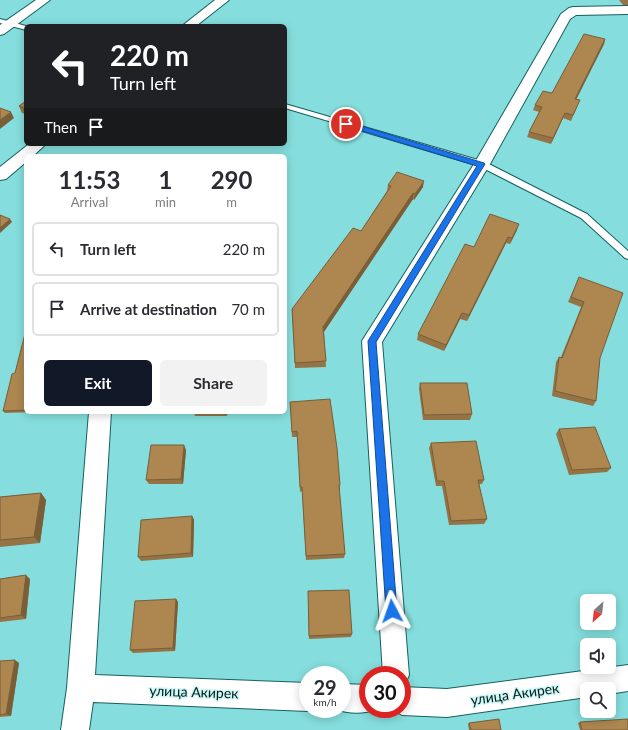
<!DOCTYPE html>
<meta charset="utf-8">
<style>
:root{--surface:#fff;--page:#f2f2f3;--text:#2b2b33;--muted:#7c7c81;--line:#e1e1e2;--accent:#111827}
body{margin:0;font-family:Lato,sans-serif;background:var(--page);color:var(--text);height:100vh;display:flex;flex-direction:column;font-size:15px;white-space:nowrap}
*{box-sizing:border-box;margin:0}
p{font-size:13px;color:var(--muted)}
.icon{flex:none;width:22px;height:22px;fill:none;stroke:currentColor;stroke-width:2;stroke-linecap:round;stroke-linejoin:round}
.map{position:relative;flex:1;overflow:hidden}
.panel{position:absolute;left:24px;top:154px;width:263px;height:260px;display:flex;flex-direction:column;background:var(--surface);border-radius:6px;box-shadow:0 2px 10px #0003}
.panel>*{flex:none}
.banner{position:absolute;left:24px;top:24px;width:263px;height:122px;border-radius:6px;box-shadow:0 2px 10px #0003;background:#202124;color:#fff;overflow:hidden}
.needle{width:26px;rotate:207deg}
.tools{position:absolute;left:580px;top:594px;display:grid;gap:8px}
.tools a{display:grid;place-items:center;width:36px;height:36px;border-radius:6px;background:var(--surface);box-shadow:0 2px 10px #0003;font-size:20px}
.speed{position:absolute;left:299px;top:666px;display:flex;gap:8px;font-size:20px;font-weight:700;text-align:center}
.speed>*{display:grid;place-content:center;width:52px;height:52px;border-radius:50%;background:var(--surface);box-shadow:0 2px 10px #0003;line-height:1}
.speed small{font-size:10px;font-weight:400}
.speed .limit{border:6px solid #d22;background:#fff;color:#111}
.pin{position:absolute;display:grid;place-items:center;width:34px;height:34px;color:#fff;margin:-17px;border:2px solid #fff;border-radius:50%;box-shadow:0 1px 4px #0007}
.me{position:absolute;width:44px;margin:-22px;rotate:356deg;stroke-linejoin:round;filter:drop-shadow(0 0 3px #0008)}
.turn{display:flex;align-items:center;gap:14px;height:84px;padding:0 20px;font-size:18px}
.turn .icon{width:52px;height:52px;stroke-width:2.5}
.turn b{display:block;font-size:28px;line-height:34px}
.then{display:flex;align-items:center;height:38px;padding:0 20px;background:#0003;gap:8px;font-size:15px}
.eta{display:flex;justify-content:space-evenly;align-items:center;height:68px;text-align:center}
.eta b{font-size:24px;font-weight:700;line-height:28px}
.action{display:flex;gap:8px;margin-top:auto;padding:8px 20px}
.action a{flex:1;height:46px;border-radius:6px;background:var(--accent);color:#fff;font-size:16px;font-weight:700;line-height:46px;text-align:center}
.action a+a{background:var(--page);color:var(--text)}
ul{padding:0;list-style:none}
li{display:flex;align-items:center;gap:12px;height:54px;margin:0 8px 6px;padding:0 12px;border:2px solid var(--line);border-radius:6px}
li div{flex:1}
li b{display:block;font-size:15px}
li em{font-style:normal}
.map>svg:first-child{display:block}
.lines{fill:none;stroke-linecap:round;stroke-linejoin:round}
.lane-casing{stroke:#16605f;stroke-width:2}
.street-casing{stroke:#16605f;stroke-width:2}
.lane{fill:#fff;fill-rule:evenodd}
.street{fill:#fff;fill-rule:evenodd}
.wall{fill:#957345}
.shaded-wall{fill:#795e38}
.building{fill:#ad8650;stroke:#795e38}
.route{fill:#1a73e8;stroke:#114b97}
.labels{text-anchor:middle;stroke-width:3;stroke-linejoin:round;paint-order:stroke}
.near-street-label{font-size:14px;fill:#011c1c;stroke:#cdf7f5}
</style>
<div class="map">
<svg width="628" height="730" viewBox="0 0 628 730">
<rect width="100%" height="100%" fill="#85dedd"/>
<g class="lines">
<defs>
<path id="lane" d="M0,19L26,26V30L0,23Z
M285,104L485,162L587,214L628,251V259L625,258L581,218L479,166L285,108Z"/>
<path id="street" d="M36,0H50L4,34L0,35V25Z
M215,0H229L196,26H182Z
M628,6V14L576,15L570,19L490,164L382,342L409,675L405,684L402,686V675H383L362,341L474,164L561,14L569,8L573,7Z
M29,144H46L33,156H26V162L6,179L0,180V167Z
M89,412H111L95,675L308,683V709H312L308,711L93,702L89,730H61L67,688Z
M628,665V691L609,694V689H587V697L447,717L402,715L392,709H402V687L447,689Z
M342,684L368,685V709H377C365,714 348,714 336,709H342Z"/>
</defs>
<use href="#lane" class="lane-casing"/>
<use href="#street" class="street-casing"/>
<use href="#lane" class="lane"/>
<use href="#street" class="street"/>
</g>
<path class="wall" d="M619,0H628V5H623Z
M605,39L604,44L576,99L578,105L571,121L563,118L551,144L527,137L529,132L539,112L533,110L535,105L552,93Z
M26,101V114L22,113L19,106Z
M388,185L423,187L414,200L413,199L324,332L326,367L295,368L292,309L361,231L387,191Z
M517,230L510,244L506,243L467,321L460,319L444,351L417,340L418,334L474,247Z
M579,277L600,358L596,401L593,406L552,396L556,362L559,357H561L581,307L568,302Z
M26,330V412H35L5,413L3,411L15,373Z
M420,383L472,414L470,420H423L419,389Z
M290,402L340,485V490H339L345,554L344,558L306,560L302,491L300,492L298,437H292Z
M194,412H228L227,416H195Z
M559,429L611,468L607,472L569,475L556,434Z
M431,443L484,480L482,484H479L487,519L484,524L449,525L442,486H436L429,448Z
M186,450L183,484H149L146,480Z
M41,493L46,500L40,543L0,547V497Z
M192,516L194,520L193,557L141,561L138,557Z
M0,579H30L26,619L0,622Z
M308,591L352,634L351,637L309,639Z
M176,599L178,602L175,651L133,653L130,650Z
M0,661L19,663L11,716L0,717Z
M580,722L628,730H580L578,723Z
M469,723L501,730H469L468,724Z"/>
<path class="shaded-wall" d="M605,39L604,44L574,104L575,99Z
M11,112L14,118L0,129V120Z
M565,113L563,118L551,144L553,138Z
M424,181L423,187L414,200L415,194Z
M413,193V199L323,333V327Z
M10,219L12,222L0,233V228Z
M519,224L517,230L510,244L512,238Z
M508,237L506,243L467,321L469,315Z
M462,313L460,319L444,351L446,345Z
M184,445L186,450L183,484L181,479Z
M41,493L46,500L40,543L34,537Z
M192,516L194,520L193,557L191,553Z
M26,575L30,579L26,619L21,615Z
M176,599L178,602L175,651L173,648Z
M15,660L19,663L11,716L6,714Z"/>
<path class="building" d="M584,34L605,39L575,99L580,100L573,115L565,113L553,138L529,132L542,107L535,105L543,91L552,93Z
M26,101V109L19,106Z
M0,108L11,112L0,120Z
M397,172L424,181L415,194L413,193L323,327L326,361L295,363L292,309L353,228L361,231L391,186L388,185Z
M490,214L519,224L512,238L508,237L469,315L462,313L446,345L418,334L465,244L474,247Z
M0,215L10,219L0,228Z
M579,277L623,293L600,358L596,401L555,391L559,357L562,358L584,302L571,297Z
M26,330V410L3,411L12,374L15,373Z
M420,383H467L472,414L424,415Z
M330,399L337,448L340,485H339L345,554L306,556L302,487H300L297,431L292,432L290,402Z
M595,427L611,468L572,470L559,429Z
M476,441L484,480H478L487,519L451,521L444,481H437L431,443Z
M151,445H184L181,479L146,480Z
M41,493L34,537L0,540V497Z
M192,516L191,553L138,557L141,520Z
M26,575L21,615L0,618V579Z
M349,590L352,634L309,636L308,591Z
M176,599L173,648L130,650L135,601Z
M15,660L6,714L0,715V661Z
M499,719L501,730H471L469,723Z
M628,719V730H582L580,722Z"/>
<path class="route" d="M343,122H348L484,163L485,164L376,342L397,611L396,615L392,617L388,615L386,611L368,341L477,166L343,125Z"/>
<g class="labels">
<g class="near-street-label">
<text transform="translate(194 692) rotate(2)" y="5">улица Акирек</text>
<text transform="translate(515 694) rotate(-8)" y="5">улица Акирек</text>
</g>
</g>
</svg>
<div class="tools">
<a><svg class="needle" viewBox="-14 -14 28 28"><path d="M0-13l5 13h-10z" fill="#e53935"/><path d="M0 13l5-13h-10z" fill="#7c7c81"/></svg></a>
<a><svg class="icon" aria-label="sound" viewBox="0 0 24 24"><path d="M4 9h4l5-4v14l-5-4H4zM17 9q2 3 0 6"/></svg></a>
<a><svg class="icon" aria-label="search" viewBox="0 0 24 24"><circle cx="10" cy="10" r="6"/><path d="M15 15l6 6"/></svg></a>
</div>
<div class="speed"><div>29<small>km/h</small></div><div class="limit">30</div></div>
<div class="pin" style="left:346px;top:124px;background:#d93025"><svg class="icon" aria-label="arrive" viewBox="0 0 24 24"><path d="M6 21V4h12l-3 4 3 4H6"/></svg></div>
<svg class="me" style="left:392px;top:611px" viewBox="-20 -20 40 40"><path d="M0-17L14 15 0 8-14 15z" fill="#1a73e8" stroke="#fff" stroke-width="4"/></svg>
<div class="banner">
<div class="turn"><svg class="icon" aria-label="left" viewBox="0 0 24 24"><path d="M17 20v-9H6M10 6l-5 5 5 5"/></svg><div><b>220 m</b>Turn left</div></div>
<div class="then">Then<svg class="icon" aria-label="arrive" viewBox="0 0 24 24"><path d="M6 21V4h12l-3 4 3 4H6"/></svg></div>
</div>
<section class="panel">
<div class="eta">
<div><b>11:53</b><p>Arrival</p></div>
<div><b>1</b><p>min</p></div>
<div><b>290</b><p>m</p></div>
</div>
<ul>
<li><svg class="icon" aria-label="left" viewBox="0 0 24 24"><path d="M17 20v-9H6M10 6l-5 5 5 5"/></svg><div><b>Turn left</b></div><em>220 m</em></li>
<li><svg class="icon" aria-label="arrive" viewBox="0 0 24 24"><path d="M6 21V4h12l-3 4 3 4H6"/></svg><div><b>Arrive at destination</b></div><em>70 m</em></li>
</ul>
<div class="action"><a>Exit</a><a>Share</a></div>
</section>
</div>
